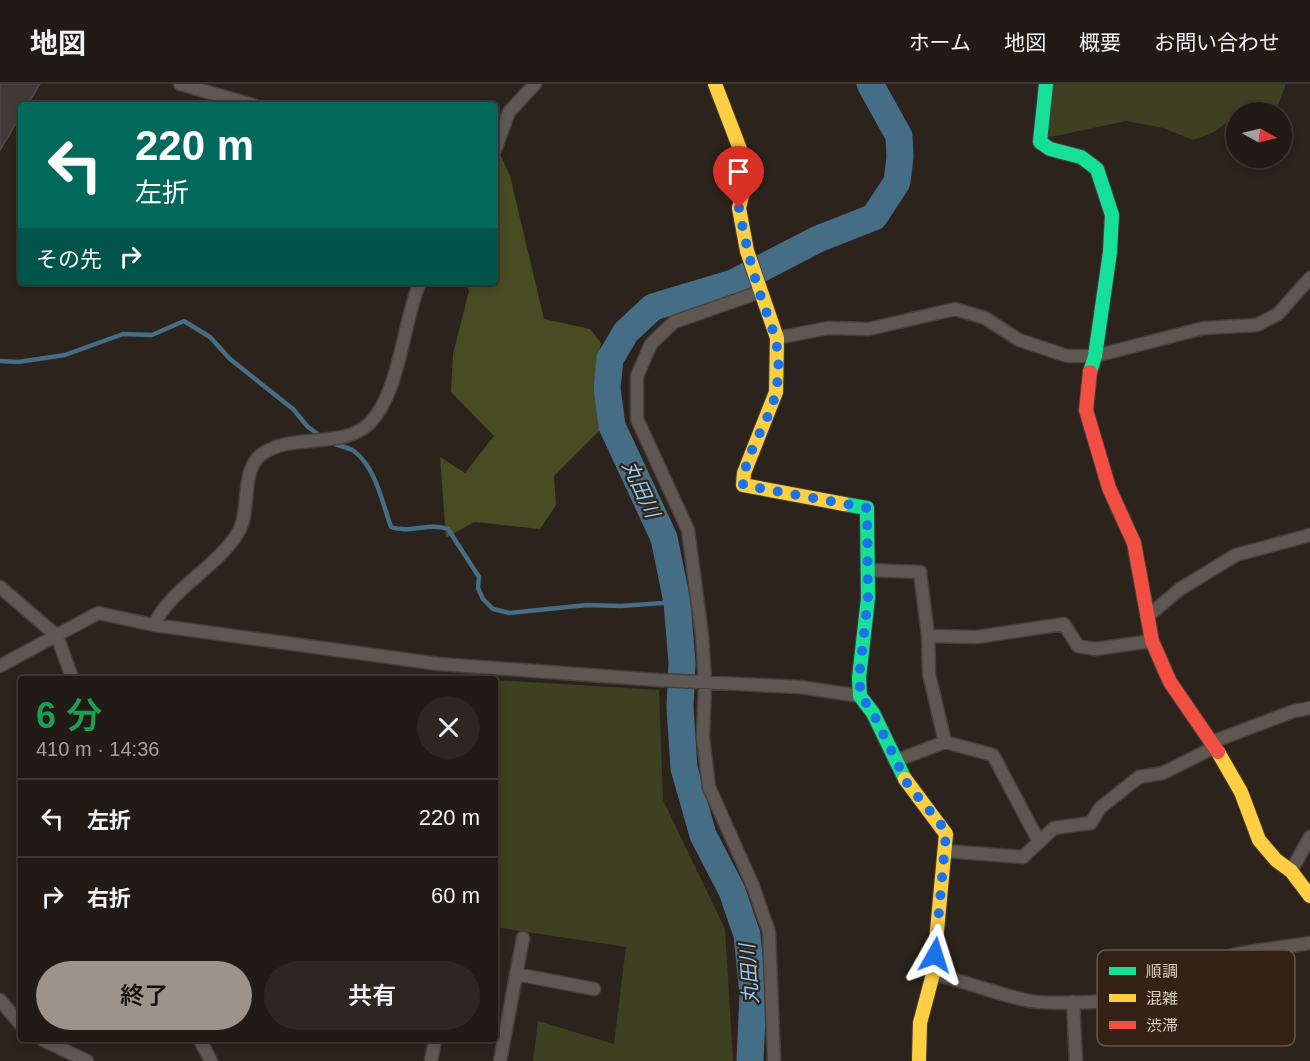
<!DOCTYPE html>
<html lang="ja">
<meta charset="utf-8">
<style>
:root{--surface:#211a15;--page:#2d2722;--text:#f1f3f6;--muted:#a2a1a0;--line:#3e3834;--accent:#9e938b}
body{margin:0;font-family:Arial,"Noto Sans JP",sans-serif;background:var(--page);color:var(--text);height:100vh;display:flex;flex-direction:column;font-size:22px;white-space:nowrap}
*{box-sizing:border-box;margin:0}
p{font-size:20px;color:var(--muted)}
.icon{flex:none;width:33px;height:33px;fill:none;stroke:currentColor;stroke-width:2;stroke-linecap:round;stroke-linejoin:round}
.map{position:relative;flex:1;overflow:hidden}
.sheet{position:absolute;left:18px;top:592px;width:480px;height:366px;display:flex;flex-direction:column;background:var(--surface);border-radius:6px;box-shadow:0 3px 9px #0003,0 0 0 2px var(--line)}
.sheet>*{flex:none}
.top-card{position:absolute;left:18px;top:18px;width:480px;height:183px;border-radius:6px;box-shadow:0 3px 9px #0003,0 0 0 2px var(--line);background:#00695c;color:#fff;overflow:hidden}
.needle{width:39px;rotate:98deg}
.tools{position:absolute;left:1226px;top:18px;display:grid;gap:12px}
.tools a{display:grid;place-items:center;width:66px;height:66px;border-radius:50%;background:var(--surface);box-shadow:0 3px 9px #0003,0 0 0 2px var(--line);font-size:30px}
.pin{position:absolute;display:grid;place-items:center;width:51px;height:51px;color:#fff;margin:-62px -26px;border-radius:50% 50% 50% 0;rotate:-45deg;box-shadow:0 0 6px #0007}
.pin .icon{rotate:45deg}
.me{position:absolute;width:66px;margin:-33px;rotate:6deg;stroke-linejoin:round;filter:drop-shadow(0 0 4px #0008)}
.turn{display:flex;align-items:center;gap:21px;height:126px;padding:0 18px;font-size:27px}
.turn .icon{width:78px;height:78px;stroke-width:2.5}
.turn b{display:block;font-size:42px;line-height:51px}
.then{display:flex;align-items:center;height:57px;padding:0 18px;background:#0003;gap:12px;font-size:22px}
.round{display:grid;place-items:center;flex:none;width:63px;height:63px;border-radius:32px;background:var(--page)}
.headline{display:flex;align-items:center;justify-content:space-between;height:102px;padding:0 18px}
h1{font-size:36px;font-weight:600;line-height:45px;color:#1e9e55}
.button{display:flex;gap:12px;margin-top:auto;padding:12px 18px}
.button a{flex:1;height:69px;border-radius:36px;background:var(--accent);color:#111;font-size:24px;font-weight:600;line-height:69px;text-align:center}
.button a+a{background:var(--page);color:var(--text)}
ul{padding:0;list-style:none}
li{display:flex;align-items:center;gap:18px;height:78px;padding:0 18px;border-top:2px solid var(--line)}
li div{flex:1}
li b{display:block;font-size:22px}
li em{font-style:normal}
header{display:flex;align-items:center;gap:36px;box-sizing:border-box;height:84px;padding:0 30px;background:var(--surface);border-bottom:2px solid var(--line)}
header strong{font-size:28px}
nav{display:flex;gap:33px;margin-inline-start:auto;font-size:21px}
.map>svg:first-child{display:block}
.green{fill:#3e4022}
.forest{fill:#494b23}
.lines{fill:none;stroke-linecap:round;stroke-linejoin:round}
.stream{stroke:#456d86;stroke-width:4.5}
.river{stroke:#456d86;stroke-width:27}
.building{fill:#423a38;stroke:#514847;stroke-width:1.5}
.street-casing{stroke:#483f3a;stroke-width:15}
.fast-casing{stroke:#483f3a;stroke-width:16}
.slow-casing{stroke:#483f3a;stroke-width:16}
.jam-casing{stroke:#483f3a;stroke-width:16}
.street{stroke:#5f5752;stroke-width:12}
.fast{stroke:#16e098;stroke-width:14}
.slow{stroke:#ffcf43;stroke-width:14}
.jam{stroke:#f24e42;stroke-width:14}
.route{stroke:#1a73e8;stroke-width:10;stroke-dasharray:0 18}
.labels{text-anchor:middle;stroke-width:4.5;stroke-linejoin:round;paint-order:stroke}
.water-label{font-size:20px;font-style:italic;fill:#86cdfb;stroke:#332215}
.key{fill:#332215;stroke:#65564a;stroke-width:1.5}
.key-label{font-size:16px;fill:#dbcfc7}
</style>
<header>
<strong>地図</strong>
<nav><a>ホーム</a><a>地図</a><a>概要</a><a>お問い合わせ</a></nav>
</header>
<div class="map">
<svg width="1310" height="977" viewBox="0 0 1310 977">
<rect width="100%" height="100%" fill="#2c231c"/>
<path class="green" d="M1049,0H1286L1275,28H1236V32L1214,48L1193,56L1163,44L1126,37L1046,54Z
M495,596L659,606L663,716L725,845L733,977H533L538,937L614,960L626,863L495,843Z"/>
<path class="forest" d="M500,70L510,92L544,235L590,245L601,259L593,303L600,346L554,392L556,421L540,445L474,438L446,454L440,373L465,389L494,352L451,308L453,270L469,207L465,198H495V77Z"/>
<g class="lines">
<path class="stream" d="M0,277L18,278L65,271L123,250L152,251L184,237L210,253L230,275L293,325L308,343L322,353
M332,359C339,362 348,363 354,367C376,384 382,418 391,443C410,450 428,438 448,445L479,493L478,504L483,515L493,525L509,529L587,521L621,522L677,518"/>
<path class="river" d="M750,977L753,910L747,851L732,807L703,751L684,684L680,623L682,578L677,518L664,454L612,342L607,304L610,275L626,248L653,223L733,199L818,155L874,133L897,98L900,73L899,52L870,0"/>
</g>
<path class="building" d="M0,0H40L27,21H21V31L0,66Z"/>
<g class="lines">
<defs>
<path id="street" d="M180,0L253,21
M495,66L509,28L535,0
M760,208L674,238L651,260L637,292V335L688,446L702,551L705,599L703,654L709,703L753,802L769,848L774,977
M777,254L828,244L869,245L955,225L985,234L1019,256L1067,272H1095L1204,244L1257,241L1278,230L1310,194
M867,486L920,488L928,552L977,553L1064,540L1078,562L1095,565L1152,557
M0,503L57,552L73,596
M1147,533L1180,505L1236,471L1310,451
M154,541C172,503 217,484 239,447C251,425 240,386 262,370C293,348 342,366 370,339C400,308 403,238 420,198
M928,552L929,590L945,658
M0,582L98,529L154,541L439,580L658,596L800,603L860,612
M1212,658L1294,627L1310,624
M895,677L945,658L993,671L1038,756
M945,767L1023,773L1054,744L1091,739L1100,724L1139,693L1163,689L1215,663
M1291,787L1310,753
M516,890L594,905
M933,890C964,897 994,909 1025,916C1048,922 1122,917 1148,913C1172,910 1186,890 1207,880C1237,866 1277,865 1310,859
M0,916L21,941
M1073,918L1076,977
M43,956L87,977
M200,956L211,977
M431,977L435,956
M500,977L523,854"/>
<path id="fast" d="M1046,0L1040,58L1050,65L1081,73L1097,85L1112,131L1110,168L1095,272L1090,288
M844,420L867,424L868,514L859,594L860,612L873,629L905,695"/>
<path id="slow" d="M715,0L748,86L739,124L747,167L777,254L776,308L744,389L743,401L844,420
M1218,668L1241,708L1259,756L1276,776L1291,787L1310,812
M905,695L946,750L933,890L920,939L919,977"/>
<path id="jam" d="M1090,288L1086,326L1109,404L1134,459L1152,557L1170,598L1218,668"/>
</defs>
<use href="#street" class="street-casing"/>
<use href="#fast" class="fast-casing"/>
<use href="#slow" class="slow-casing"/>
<use href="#jam" class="jam-casing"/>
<use href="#street" class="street"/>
<use href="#fast" class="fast"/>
<use href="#slow" class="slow"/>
<use href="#jam" class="jam"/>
</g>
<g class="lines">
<path class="route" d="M739,124C744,152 750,178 758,204C771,245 784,261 776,307C770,339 744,368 743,401L867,424L868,514L859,594L861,612L873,629L908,701L940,739L946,750L935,871"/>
</g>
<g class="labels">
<g class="water-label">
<text transform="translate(641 405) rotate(65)" y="7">丸田川</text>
<text transform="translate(749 890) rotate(-94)" y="7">丸田川</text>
</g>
</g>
<rect x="1097" y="866" width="198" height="96" rx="9" class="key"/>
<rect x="1109" y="883" width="27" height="8" fill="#16e098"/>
<rect x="1109" y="910" width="27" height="8" fill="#ffcf43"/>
<rect x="1109" y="937" width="27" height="8" fill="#f24e42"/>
<g class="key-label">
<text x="1146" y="893">順調</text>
<text x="1146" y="920">混雑</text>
<text x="1146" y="947">渋滞</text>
</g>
</svg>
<div class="tools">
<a><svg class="needle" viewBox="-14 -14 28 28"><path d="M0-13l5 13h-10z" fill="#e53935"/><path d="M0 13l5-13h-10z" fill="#a2a1a0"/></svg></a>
</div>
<div class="pin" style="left:739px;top:124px;background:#d93025"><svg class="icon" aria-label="arrive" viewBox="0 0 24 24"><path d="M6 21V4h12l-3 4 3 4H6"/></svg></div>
<svg class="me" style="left:935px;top:871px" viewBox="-20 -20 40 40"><path d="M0-17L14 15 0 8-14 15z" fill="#1a73e8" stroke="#fff" stroke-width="4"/></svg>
<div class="top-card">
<div class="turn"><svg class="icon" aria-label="left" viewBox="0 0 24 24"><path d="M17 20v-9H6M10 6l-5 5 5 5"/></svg><div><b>220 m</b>左折</div></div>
<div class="then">その先<svg class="icon" aria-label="right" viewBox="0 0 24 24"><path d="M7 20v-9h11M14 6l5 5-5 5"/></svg></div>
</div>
<section class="sheet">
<div class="headline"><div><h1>6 分</h1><p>410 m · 14:36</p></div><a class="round"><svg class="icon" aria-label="close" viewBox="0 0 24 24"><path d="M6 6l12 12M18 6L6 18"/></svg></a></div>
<ul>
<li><svg class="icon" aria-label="left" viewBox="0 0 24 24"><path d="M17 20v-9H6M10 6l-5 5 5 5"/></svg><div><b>左折</b></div><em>220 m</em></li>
<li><svg class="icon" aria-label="right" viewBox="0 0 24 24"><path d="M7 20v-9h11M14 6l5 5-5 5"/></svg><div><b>右折</b></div><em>60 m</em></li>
</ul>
<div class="button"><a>終了</a><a>共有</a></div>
</section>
</div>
